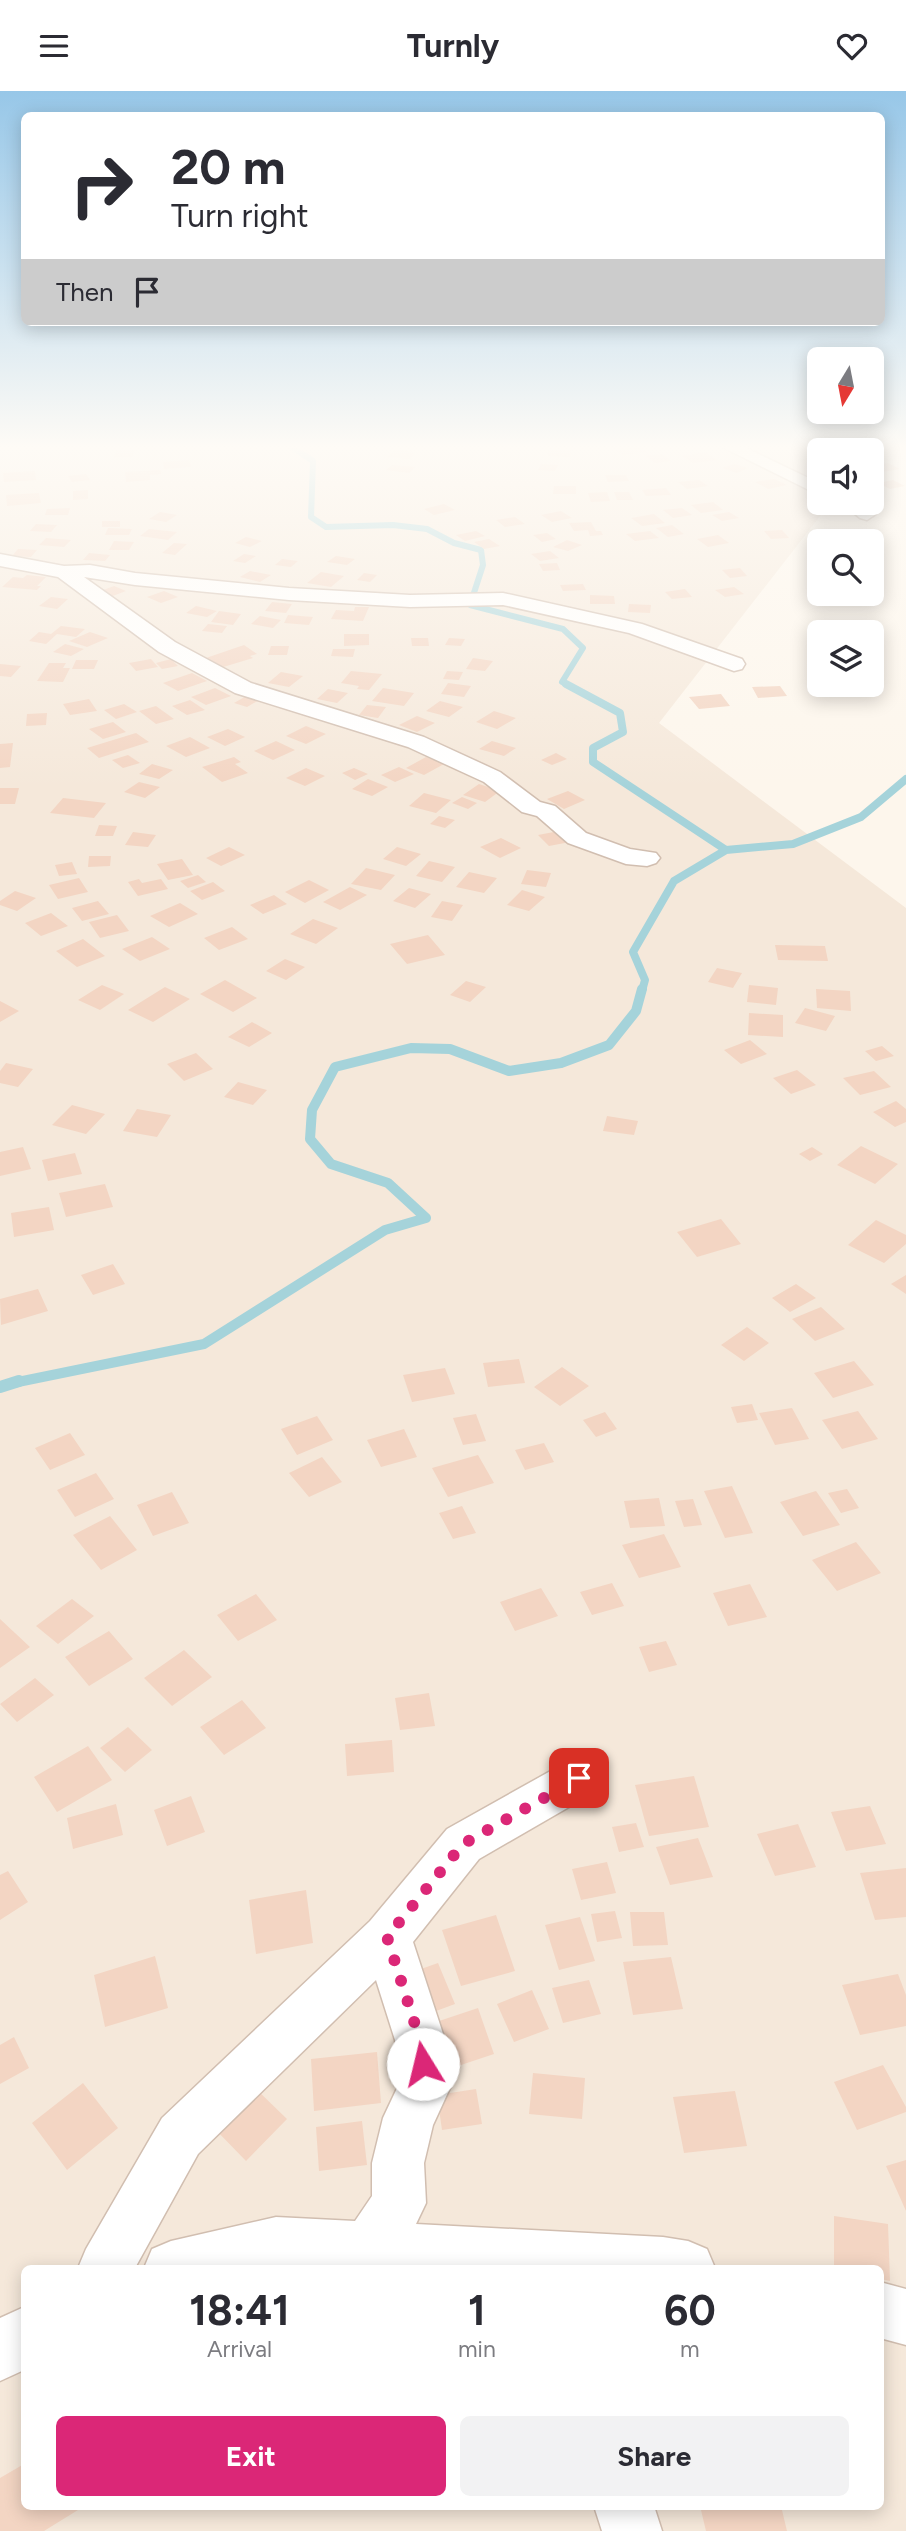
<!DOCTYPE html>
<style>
:root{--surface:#fff;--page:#f2f2f3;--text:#2b2b33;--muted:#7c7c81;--accent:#db2777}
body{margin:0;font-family:Figtree,sans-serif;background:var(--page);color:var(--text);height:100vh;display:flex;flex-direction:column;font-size:26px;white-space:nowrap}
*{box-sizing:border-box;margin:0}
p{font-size:23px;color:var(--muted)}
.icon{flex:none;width:38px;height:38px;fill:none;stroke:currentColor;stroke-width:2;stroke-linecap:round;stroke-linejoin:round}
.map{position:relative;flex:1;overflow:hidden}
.sheet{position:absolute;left:21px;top:2174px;width:863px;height:245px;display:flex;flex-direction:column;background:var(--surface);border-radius:10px;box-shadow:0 4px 18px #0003}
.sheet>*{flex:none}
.guide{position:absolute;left:21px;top:21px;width:864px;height:214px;border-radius:10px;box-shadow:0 4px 18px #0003;background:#fff;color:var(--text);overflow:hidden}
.needle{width:46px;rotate:190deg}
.tools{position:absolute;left:807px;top:256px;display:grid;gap:14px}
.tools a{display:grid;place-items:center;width:77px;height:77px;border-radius:10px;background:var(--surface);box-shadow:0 4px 18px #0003;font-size:35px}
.pin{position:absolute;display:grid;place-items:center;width:60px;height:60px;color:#fff;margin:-30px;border-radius:14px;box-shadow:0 4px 10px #0006}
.me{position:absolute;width:77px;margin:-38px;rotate:351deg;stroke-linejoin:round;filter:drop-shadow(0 0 5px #0008)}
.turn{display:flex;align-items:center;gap:24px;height:147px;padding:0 35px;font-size:32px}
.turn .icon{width:91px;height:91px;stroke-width:2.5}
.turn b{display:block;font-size:49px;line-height:60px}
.then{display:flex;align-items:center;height:66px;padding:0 35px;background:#0003;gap:14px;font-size:26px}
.eta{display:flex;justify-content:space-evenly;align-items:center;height:119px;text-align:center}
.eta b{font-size:42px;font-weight:700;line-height:49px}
.primary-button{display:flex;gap:14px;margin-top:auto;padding:14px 35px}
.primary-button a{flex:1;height:80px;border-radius:10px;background:var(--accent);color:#fff;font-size:28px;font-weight:700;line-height:80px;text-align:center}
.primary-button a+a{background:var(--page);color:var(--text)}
header{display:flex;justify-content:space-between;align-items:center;height:91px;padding:0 35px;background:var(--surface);font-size:32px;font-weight:700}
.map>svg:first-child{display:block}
.residential{fill:#f5e8da;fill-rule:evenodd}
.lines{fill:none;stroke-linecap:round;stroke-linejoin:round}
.stream-far3{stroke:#a5d3da;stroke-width:6}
.stream-far2{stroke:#a5d3da;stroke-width:8}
.stream-far1{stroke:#a5d3da;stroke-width:10}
.stream{stroke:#a5d3da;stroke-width:12}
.building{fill:#f3d5c3}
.minor-casing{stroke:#d1beb0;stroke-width:3}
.minor{fill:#fff;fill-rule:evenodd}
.route{stroke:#db2777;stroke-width:12;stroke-dasharray:0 21.6}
</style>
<header><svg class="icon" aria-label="menu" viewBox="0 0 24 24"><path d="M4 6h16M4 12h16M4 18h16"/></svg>Turnly<svg class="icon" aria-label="heart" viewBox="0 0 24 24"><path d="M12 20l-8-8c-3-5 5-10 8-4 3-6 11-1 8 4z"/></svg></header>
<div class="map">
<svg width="906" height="2440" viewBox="0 0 906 2440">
<rect width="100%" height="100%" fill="#fdf6ec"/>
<path class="residential" d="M0,356H874L872,360L819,359V411H831L659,632L906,817V2440H0ZM24,2177H880V2415H24Z"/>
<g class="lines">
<path class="stream-far3" d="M292,356L313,370L311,426L326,436L393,434L427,438L454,452L481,459L483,474L470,514L563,538L583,557L562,591L569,595"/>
<path class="stream-far2" d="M566,593L620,622L623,641L593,657V671L726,759
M642,900L645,889L633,861L674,790L726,759L793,753L861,726L906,688"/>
<path class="stream-far1" d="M13,1292L204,1253L385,1139L426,1127L388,1092L331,1073L310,1048L312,1019L335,976L411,957L450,958L509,980L561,972L609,954L636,920L642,898"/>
<path class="stream" d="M0,1296L19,1290"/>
</g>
<path class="building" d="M641,356L647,361L623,364L616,359Z
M819,357V367L815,368L801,360Z
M117,359H135L132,366H114Z
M394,359L416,361L410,368L387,366Z
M548,359H571L570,366L548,365Z
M705,361L717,369L693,372L682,365Z
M662,363L671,370L655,372L646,365Z
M189,369L191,376L164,378L163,371Z
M888,372L900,378L882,381L872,375Z
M541,373L558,374L555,380L538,379Z
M734,373L748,377L737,382L722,377Z
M392,374L415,376L409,382L386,379Z
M160,379L161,383L150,384V389L126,391L125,381Z
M35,380L36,389L4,391L3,382Z
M86,383L90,389L72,391L68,385Z
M605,384H626L629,390L608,391Z
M774,388L787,394L768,398L755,391Z
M699,389L708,395L687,398L678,391Z
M893,389L905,395L890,398L878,392Z
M554,395H576V403H553Z
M666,397L671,404L646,405L642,399Z
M88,399V408L73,409V400Z
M607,401L610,410L591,411L588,402Z
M614,401H629L633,409H617Z
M39,402L41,412L7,415L6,404Z
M713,411L723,419L701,422L691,414Z
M444,413L455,419L434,424L424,418Z
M70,417L68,424H45L47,418Z
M682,417L692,424L673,427L663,419Z
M561,420L572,427L552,431L541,424Z
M160,421L177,424L166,431L149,428Z
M729,421L739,427L722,430L712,424Z
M654,423L665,432L642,435L631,427Z
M515,426L525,433L505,436L496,429Z
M102,430H120V436H102Z
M591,431L596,440H601L603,444L590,445L588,439L574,440L569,432Z
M36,433L57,434L51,441L30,440Z
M672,434L684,443L668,446L656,437Z
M108,437L132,438L129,444H105Z
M149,438L177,441L168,449L140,445Z
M782,439L789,447L771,448L764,440Z
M476,440L485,445L465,450L456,444Z
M650,440L659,447L635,450L626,443Z
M547,442L556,448L542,451L533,444Z
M718,444L729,452L708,456L697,448Z
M246,446L262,450L250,456L235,452Z
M46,447L71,449L64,456L39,454Z
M489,448L500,455L484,458L474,451Z
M567,449L582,454L568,460L553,456Z
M114,450L134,451L129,459H109Z
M174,452L187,453L175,464L162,462Z
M18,458L37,459L31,466L12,465Z
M550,460L559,467L540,470L531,463Z
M89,462L110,464L105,470L83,469Z
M244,463L256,465L245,472L233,470Z
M336,465L355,468L347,474L327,471Z
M282,468L298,470L291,476L275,474Z
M557,472L560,479L543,480L539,473Z
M740,477L747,485L730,487L722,479Z
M250,480L271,484L260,491L240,486Z
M321,481L344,485L331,496L307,492Z
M364,482L377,484L370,491L357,489Z
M27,484L46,486L37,495H41L37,499L2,496L13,486L23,487Z
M583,493L586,499L563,500L560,494Z
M114,495L126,500L110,506L98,501Z
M734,496L744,503L725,506L715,499Z
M685,498L692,506L672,508L665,501Z
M164,500L178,506L161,512L147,506Z
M590,504L614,505L615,513H590Z
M51,506L68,508L57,518L39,515Z
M272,511L292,513L286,522L265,520Z
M629,513L651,514L650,522L628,521Z
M196,515L217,520L207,526L186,522Z
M355,516H369L363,530L331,528L336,519L354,520Z
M219,520L241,523L233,534L211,531Z
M288,524L313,526L309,534L284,532Z
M260,525L281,529L273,537L251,533Z
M208,533L227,535L222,542L202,540Z
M61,535L85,538L76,546L57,543L46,553L29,550L39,541L51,543Z
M90,541L108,547L87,556L69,550Z
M344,543H369V554L344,555Z
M411,547H428L429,555H412Z
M449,547L465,548L461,555L445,554Z
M65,553L84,558L71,565L53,561Z
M244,554L257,563L250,565L253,567L220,577L206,567Z
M271,555H289L287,564H268Z
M333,558H355L353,566L331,565Z
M473,567L493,570L485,580L466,578Z
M151,568L158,576L136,580L129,572Z
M171,568L178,575L162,578L156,572Z
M76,569H98L94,578H72Z
M49,572H66L63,577H70L63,591L37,590Z
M0,573L21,575L11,586L0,585Z
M351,580L382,583L369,599L357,598L359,595L341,592Z
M447,580L463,581L459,589L443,588Z
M281,581L303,585L289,596L268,592Z
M192,582L207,590L178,600L163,592Z
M448,592L471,595L464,606L441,603Z
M780,595L787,605L758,607L752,596Z
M215,597L231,605L206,614L191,606Z
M383,597L414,602L404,615L372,610Z
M328,598L348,602L337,612L317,608Z
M721,603L730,615L699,618L689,606Z
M248,604L261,608L247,616L234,612Z
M89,608L97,620L70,624L63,613Z
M190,609L205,619L187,624L172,615Z
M440,610L463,616L449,626L426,620Z
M124,613L137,621L116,628L104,619Z
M367,614L386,616L378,627L359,624Z
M156,615L174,628L156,633L139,620Z
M494,620L516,627L497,638L476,631Z
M47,622L46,634L26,635L27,623Z
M417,625L435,632L417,641L399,634Z
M113,631L126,641L103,648L89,638Z
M306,635L326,643L306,653L286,645Z
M228,638L245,646L225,655L207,646Z
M136,642L149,651L99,667L87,657Z
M190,646L210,657L186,666L166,655Z
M276,650L295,659L273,669L254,660Z
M492,650L516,657L504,665L479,658Z
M13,652L10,676L0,677V653Z
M556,662L567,668L552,674L541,669Z
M128,664L140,672L123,677L112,669Z
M234,666L241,671L235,673L248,682L222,691L202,676Z
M426,666L444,673L424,684L406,677Z
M152,673L173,679L159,688L139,683Z
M399,676L414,683L395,691L381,684Z
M306,677L325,685L305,695L286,687Z
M354,677L368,683L355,689L342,682Z
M368,688L388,696L372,705L352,698Z
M139,691L160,696L145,707L124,701Z
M479,693L500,700L485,711L463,704Z
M0,697H19L15,713H0Z
M568,700L585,709L564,718L547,708Z
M424,702L451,709L436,722L409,715Z
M462,706L477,712L468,718L452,712Z
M63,707L106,712L94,727L50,722Z
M439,725L455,729L445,737L430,733Z
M99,734L117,735L113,745H95Z
M559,740L570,751L549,755L538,744Z
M133,741L156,744L148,756L125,754Z
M501,747L521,757L500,767L480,756Z
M229,756L245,764L221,775L206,767Z
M397,756L421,763L406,775L383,768Z
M89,765H111L110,775L88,776Z
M182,768L193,784L168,789L157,773Z
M429,770L455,776L442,791L416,785Z
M72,771L77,783L59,785L55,774Z
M366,777L395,784L381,799L351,793Z
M527,779L551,782L546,796L521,793Z
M469,781L497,787L484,802L456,796Z
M198,784L206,791L188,797L180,790Z
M79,787L88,801L58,808L49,794Z
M139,788L142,792L161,788L168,798L138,805L128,791Z
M309,789L329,799L305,812L285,801Z
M213,791L225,800L202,809L190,800Z
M350,796L367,804L340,819L323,811Z
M409,797L431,803L415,817L393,810Z
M522,799L545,806L529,820L507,814Z
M15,800L36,807L17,820L0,814V810Z
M274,804L287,813L263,823L250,814Z
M98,810L109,823L82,830L72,817Z
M442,810L463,814L452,830L431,826Z
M180,812L198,823L169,836L150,825Z
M51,822L68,835L41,845L25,832Z
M117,824L129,840L100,847L89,831Z
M313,828L338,837L316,853L290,843Z
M232,836L248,848L219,859L204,847Z
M428,844L445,864L407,873L390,853Z
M152,846L170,858L140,870L122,858Z
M83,848L105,865L77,876L56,860Z
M775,854L825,855L828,870L778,869Z
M285,868L305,876L286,889L266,880Z
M717,877L742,882L733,897L708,891Z
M225,889L257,907L233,921L200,903Z
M466,890L486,896L470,911L450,904Z
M102,894L124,903L100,919L78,909Z
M749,894L778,897L776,914L747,911Z
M165,896L190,908L153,931L128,919Z
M816,898L850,900L851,920L817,917Z
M0,910L19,920L0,931Z
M805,917L835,925L826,940L795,932Z
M749,922L783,924V946L748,944Z
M252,931L272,942L249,956L228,946Z
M750,949L767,963L741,973L724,959Z
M882,955L894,965L876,970L865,960Z
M196,962L213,978L184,990L167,973Z
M6,972L33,978L18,996L0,992V980Z
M797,979L816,994L791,1003L773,987Z
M874,980L891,996L860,1004L843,987Z
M238,991L267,999L253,1014L224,1006Z
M896,1010L906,1018V1031L895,1036L873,1021Z
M72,1014L105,1023L86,1043L52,1034Z
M137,1018L171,1024L157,1046L123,1040Z
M607,1025L638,1030L634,1044L603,1040Z
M861,1055L898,1073L875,1093L837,1074Z
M23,1056L31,1078L0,1085V1061Z
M812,1056L823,1063L810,1070L799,1063Z
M75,1062L82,1083L48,1090L42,1069Z
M105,1093L113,1116L66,1126L59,1102Z
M49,1116L54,1139L14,1146L11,1122Z
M721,1128L741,1153L697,1166L677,1141Z
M876,1129L906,1144V1153L884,1172L848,1154Z
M113,1173L125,1193L93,1204L81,1184Z
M906,1184V1203L891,1193Z
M796,1193L816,1207L790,1221L772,1207Z
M38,1198L48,1220L1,1234L0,1208Z
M821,1216L845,1238L815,1250L792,1228Z
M747,1236L769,1252L744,1270L721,1254Z
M519,1268L525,1292L488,1296L483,1272Z
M854,1270L874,1294L833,1307L814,1282Z
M562,1276L589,1295L560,1315L534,1296Z
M445,1277L455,1303L412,1311L403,1284Z
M752,1313L758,1329L737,1332L731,1316Z
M792,1317L809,1348L775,1354L759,1322Z
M858,1320L878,1348L842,1358L822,1329Z
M605,1321L617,1338L596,1346L583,1329Z
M476,1323L486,1350L463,1354L453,1327Z
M317,1325L333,1349L297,1364L281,1338Z
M404,1338L417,1366L381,1376L367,1349Z
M70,1342L85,1364L50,1379L35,1357Z
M544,1352L554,1371L525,1379L515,1359Z
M478,1364L494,1392L448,1406L432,1377Z
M322,1366L342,1391L309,1406L289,1382Z
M96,1382L114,1408L75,1426L57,1399Z
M732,1395L753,1442L725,1447L704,1400Z
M847,1398L859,1417L841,1422L828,1402Z
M816,1400L840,1434L803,1445L780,1411Z
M172,1401L189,1432L153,1445L137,1414Z
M659,1407L665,1435L630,1437L624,1410Z
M693,1408L702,1434L684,1436L675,1410Z
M462,1415L476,1442L453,1448L439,1422Z
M110,1425L137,1459L101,1479L73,1444Z
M664,1443L681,1476L639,1487L622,1454Z
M856,1451L881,1482L837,1500L812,1469Z
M612,1492L624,1515L592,1524L580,1501Z
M750,1493L767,1526L728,1535L713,1502Z
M541,1497L558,1525L515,1540L500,1511Z
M256,1503L277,1529L238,1550L217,1524Z
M72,1508L94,1525L58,1553L36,1535Z
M0,1528L30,1556L0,1577Z
M109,1540L133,1568L89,1595L65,1566Z
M666,1550L677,1574L649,1581L639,1556Z
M184,1559L212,1586L172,1615L144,1587Z
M35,1587L54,1604L17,1631L0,1613Z
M429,1602L435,1635L400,1639L395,1607Z
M242,1609L266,1637L224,1664L200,1636Z
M128,1636L152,1659L125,1681L100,1657Z
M392,1649L394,1681L347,1685L345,1653Z
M88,1655L112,1689L57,1721L34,1686Z
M694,1685L709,1736L649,1745L635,1694Z
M191,1705L205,1741L167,1755L154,1719Z
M116,1713L123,1744L73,1758L67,1727Z
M870,1715L886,1753L846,1760L831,1721Z
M636,1732L644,1756L619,1761L612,1736Z
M798,1733L816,1776L775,1785L757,1743Z
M698,1747L713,1786L670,1794L656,1756Z
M607,1771L616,1802L581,1809L572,1778Z
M906,1777V1826L875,1829L860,1782Z
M8,1780L28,1811L0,1829V1784Z
M306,1799L313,1852L256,1863L249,1809Z
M615,1820L622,1847L597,1851L591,1823Z
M630,1821H664L668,1854L633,1855Z
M496,1824L515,1880L461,1895L442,1839Z
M580,1826L595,1870L559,1879L545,1834Z
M155,1865L168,1917L105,1936L94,1884Z
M671,1866L683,1918L633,1924L623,1871Z
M438,1872L455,1913L420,1926L404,1884Z
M898,1883L906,1904V1935L860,1944L842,1894Z
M589,1889L601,1923L563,1932L552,1897Z
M532,1899L549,1938L514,1951L497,1913Z
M478,1917L494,1963L443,1980L427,1934Z
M14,1946L29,1977L0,1993V1954Z
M377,1961L381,2012L314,2020L311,1968Z
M883,1974L906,2016V2021L857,2039L834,1991Z
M533,1982L585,1987L582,2028L529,2023Z
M83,1992L118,2037L67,2079L32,2032Z
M253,1995L287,2028L246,2070L212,2035Z
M476,1998L482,2033L442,2039L437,2004Z
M735,2000L747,2055L684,2062L673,2006Z
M362,2030L367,2074L319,2080L316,2036Z
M906,2069V2120L886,2075Z
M834,2125L888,2133L890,2190L880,2188V2177H834Z
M24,2373V2415H77L78,2419L44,2440H0V2387Z
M700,2415H781L787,2440H706Z"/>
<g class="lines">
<defs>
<path id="minor" d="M722,356H744L819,392V404Z
M840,411H862L876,423L867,429L860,427Z
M0,463L64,475L90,474L135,482L289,497L410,504L503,502L642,533L742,568L745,573L742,578L734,580L629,542L503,514L410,516L289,509L135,494L84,486L175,551L251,592L424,646L500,681L540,711L555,715L586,742L630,758L656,762L660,767L656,772L647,775L626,773L568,752L537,725L522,721L484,691L408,656L235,602L159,561L58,486L0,475Z
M579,1668L595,1673L601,1687L595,1701L479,1768L413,1851L445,1949L450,1997L433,2034L424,2072L426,2112L416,2133L663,2146L688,2150L707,2158L715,2177H144L152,2158L171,2150L276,2126L355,2130L372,2105V2072L383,2027L399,1993L395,1949L376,1889L198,2063L135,2177H78L86,2158L162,2027L370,1830L447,1738L563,1673Z
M880,2191L906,2198V2254L880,2247Z
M24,2216V2279L0,2290V2227Z
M594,2415H654L662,2440H602Z"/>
</defs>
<use href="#minor" class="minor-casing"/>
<use href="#minor" class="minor"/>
</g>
<linearGradient id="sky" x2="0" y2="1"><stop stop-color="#97c7e8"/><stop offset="0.51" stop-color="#fefbf6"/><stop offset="1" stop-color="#fefbf6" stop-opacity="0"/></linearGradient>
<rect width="906" height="698" fill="url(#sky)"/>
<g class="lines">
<path class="route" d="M423,1973L420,1949L387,1846L463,1753L579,1687"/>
</g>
</svg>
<div class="tools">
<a><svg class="needle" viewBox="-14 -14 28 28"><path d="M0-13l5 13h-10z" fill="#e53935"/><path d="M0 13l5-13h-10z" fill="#7c7c81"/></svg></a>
<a><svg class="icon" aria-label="sound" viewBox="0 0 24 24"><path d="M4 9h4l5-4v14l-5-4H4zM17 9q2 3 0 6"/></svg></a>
<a><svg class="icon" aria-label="search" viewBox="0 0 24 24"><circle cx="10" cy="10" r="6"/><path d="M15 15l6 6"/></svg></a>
<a><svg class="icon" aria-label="layers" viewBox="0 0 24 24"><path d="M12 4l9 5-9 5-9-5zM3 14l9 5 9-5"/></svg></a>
</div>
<div class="pin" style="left:579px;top:1687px;background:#d93025"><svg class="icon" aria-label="arrive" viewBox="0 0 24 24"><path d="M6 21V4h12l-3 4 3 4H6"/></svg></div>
<svg class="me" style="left:423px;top:1973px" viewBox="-20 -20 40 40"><circle r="19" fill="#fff"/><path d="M0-13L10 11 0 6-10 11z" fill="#db2777"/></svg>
<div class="guide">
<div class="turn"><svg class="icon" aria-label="right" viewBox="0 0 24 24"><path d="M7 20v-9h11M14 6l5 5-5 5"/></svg><div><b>20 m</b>Turn right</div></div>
<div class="then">Then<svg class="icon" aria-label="arrive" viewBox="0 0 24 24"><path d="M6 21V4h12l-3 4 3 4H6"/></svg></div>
</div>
<section class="sheet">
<div class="eta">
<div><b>18:41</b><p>Arrival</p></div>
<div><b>1</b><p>min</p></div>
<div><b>60</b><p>m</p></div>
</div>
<div class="primary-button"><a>Exit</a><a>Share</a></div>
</section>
</div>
